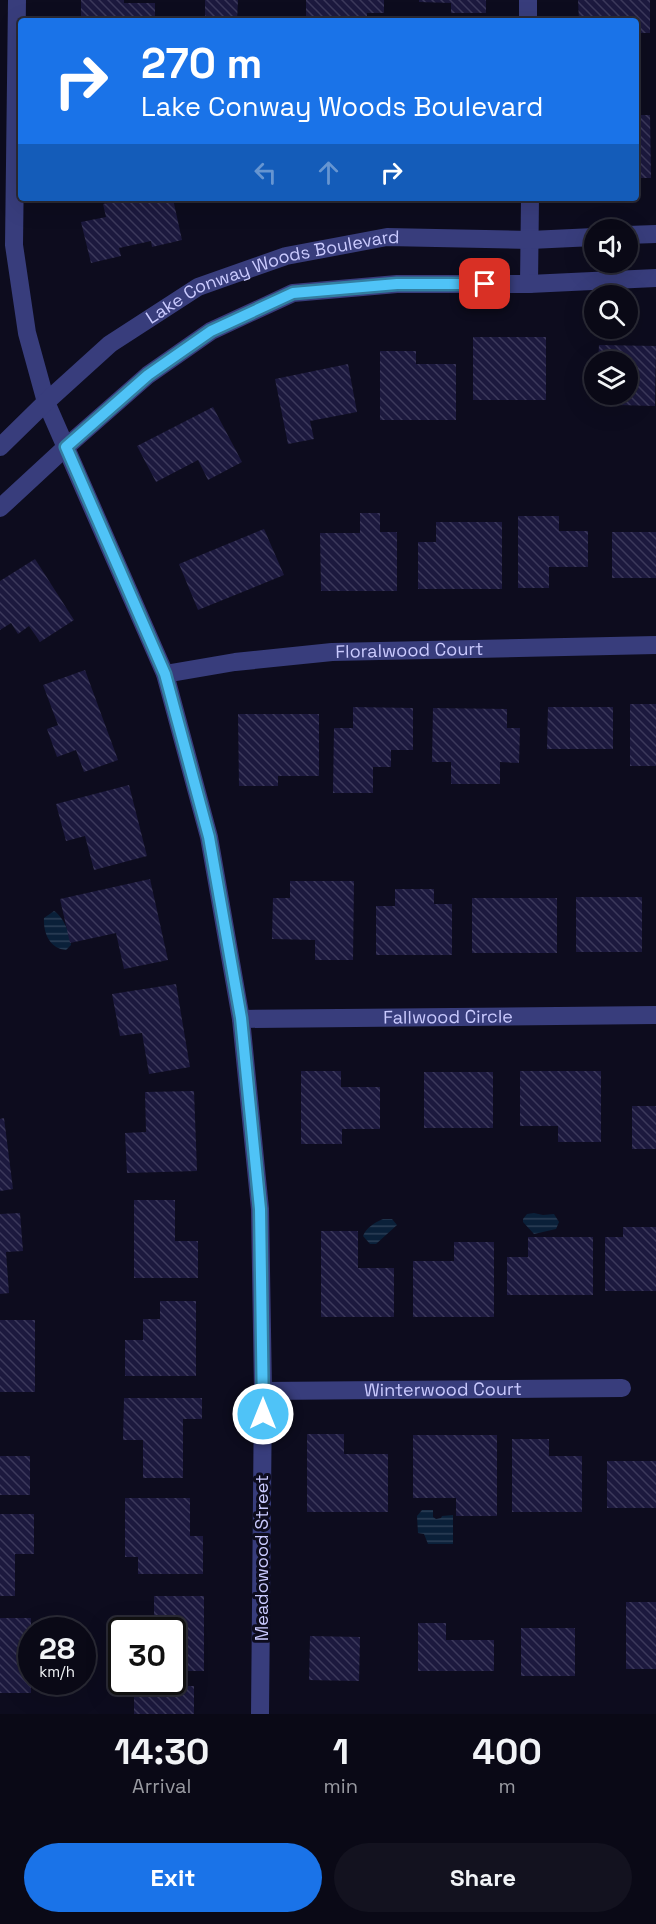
<!DOCTYPE html>
<style>
:root{--surface:#0a0916;--page:#13121f;--text:#f1f3f6;--muted:#999aa1;--line:#2a2a35;--accent:#1a73e8}
body{margin:0;font-family:"Space Grotesk",sans-serif;background:var(--page);color:var(--text);height:100vh;display:flex;flex-direction:column;font-size:22px;white-space:nowrap}
*{box-sizing:border-box;margin:0}
p{font-size:20px;color:var(--muted)}
.icon{flex:none;width:33px;height:33px;fill:none;stroke:currentColor;stroke-width:2;stroke-linecap:round;stroke-linejoin:round}
.map{position:relative;height:1714px;overflow:hidden}
.drawer{display:flex;flex-direction:column;background:var(--surface);flex:1}
.drawer>*{flex:none}
.banner{position:absolute;left:18px;top:18px;width:621px;height:183px;border-radius:6px;box-shadow:0 6px 24px #0002,0 0 0 2px var(--line);background:#1a73e8;color:#fff;overflow:hidden}
.buttons{position:absolute;left:584px;top:219px;display:grid;gap:12px}
.buttons a{display:grid;place-items:center;width:54px;height:54px;border-radius:50%;background:var(--surface);box-shadow:0 6px 24px #0002,0 0 0 2px var(--line);font-size:30px}
.speed{position:absolute;left:18px;top:1617px;display:flex;gap:12px;font-size:30px;font-weight:700;text-align:center}
.speed>*{display:grid;place-content:center;width:78px;height:78px;border-radius:50%;background:var(--surface);box-shadow:0 6px 24px #0002,0 0 0 2px var(--line);line-height:1}
.speed small{font-size:15px;font-weight:400}
.speed .limit{border:3px solid #111;border-radius:9px;background:#fff;color:#111}
.pin{position:absolute;display:grid;place-items:center;width:51px;height:51px;color:#fff;margin:-26px;border-radius:12px;box-shadow:0 3px 9px #0006}
.me{position:absolute;width:66px;margin:-33px;rotate:0deg;stroke-linejoin:round;filter:drop-shadow(0 0 4px #0008)}
.turn{display:flex;align-items:center;gap:21px;height:126px;padding:0 24px;font-size:27px}
.turn .icon{width:78px;height:78px;stroke-width:2.5}
.turn b{display:block;font-size:42px;line-height:51px}
.lanes{display:flex;align-items:center;height:57px;padding:0 24px;background:#0003;justify-content:center;gap:30px;direction:ltr}
.lanes .off{opacity:.35}
.eta{display:flex;justify-content:space-evenly;align-items:center;height:102px;text-align:center}
.eta b{font-size:36px;font-weight:800;line-height:42px}
.cta{display:flex;gap:12px;margin-top:auto;padding:12px 24px}
.cta a{flex:1;height:69px;border-radius:36px;background:var(--accent);color:#fff;font-size:24px;font-weight:800;line-height:69px;text-align:center}
.cta a+a{background:var(--page);color:var(--text)}
.map>svg:first-child{display:block}
.water{fill:url(#water-rules)}
.building{fill:url(#building-back-hatch)}
.lines{fill:none;stroke-linecap:round;stroke-linejoin:round}
.street{stroke:#383d7c;stroke-width:18}
.route-casing{stroke:#337fa1;stroke-width:15}
.route{stroke:#4fc3f7;stroke-width:10}
.labels{text-anchor:middle;stroke-width:6;stroke-linejoin:round;paint-order:stroke}
.street-label{font-size:18px;fill:#cacafe;stroke:#0d0c1e}
</style>
<div class="map">
<svg width="656" height="1714" viewBox="0 0 656 1714">
<defs>
<pattern id="water-rules" width="6" height="5" patternUnits="userSpaceOnUse" patternTransform="scale(1.5)"><rect width="6" height="5" fill="#0a2039"/><path d="M0 2.5h6" fill="none" stroke="#2c3f57"/></pattern>
<pattern id="building-back-hatch" width="6" height="6" patternUnits="userSpaceOnUse" patternTransform="scale(1.5)"><rect width="6" height="6" fill="#1c193e"/><path d="M-1 5l2 2M0 0l6 6M5-1l2 2" fill="none" stroke="#3c395b"/></pattern>
</defs>
<rect width="100%" height="100%" fill="#0d0c1e"/>
<path class="water" d="M54,911C63,916 71,935 71,945L66,950C50,949 43,933 44,918Z
M534,1213L543,1215L554,1214L559,1222L556,1229L534,1234L523,1222V1219L527,1214Z
M383,1219H392L397,1225L376,1244H370L363,1236C367,1227 374,1223 383,1219Z
M422,1510H433V1517L436,1519L441,1518L442,1516L453,1515V1544H428L424,1534L418,1533L417,1516Z"/>
<path class="building" d="M81,0H124V3H155V21H81Z
M205,0H238L237,21H205Z
M306,0H384V13H367V21L306,20Z
M419,0H486V13H451V3L419,2Z
M578,0H650V33H636V21H579Z
M636,115H650L651,178H636Z
M130,198H157L158,202L173,199L182,240L152,247L151,241L119,248L121,256L91,263L81,222L106,217L103,204Z
M473,337H546V400H473Z
M599,345L656,346L655,406L618,405V394H627V362H598Z
M380,351H416V364H456V420H380Z
M348,364L357,412L310,421L314,439L288,444L275,379Z
M213,407L242,462L208,480L198,460L156,482L137,446Z
M360,513H380V532H397V591H321L320,533H360Z
M518,516H559V531H588V567H549V588H518Z
M436,522H502V589H418V542H436Z
M264,529L284,575L198,610L179,564Z
M612,532H656V578H612Z
M35,559L74,620L40,642L29,626L18,634L11,623L0,630V581Z
M85,670L118,760L84,772L76,750L57,757L47,729L58,725L43,685Z
M630,704H656V766H630Z
M353,707L413,708V750H391V767H373V793H333L334,728H353Z
M548,707H613V749H547Z
M433,708L507,709V728H520L519,763L500,762V784H451V762H432Z
M238,714H319V776H278V786H239Z
M129,785L147,856L94,870L85,836L66,841L56,804Z
M150,879L168,960L124,969L116,933L70,943L60,899Z
M290,881H354L353,960H315V940L272,939L273,898H290Z
M395,889H434V904H452V955H376V906H395Z
M576,897H642V952H576Z
M472,898H557V953H472Z
M176,984L190,1067L149,1074L142,1033L120,1036L112,994Z
M301,1071H341V1087H380V1129H342V1144H301Z
M520,1071H601V1142H558V1126H520Z
M424,1072H493V1128H424Z
M194,1091L197,1171L127,1173L125,1133L146,1132L145,1092Z
M632,1106H656V1149H632Z
M4,1118L13,1189L0,1191V1119Z
M134,1200H175V1241H198V1278H134Z
M20,1213L23,1251L6,1252L9,1293L0,1294V1214Z
M623,1227H656V1291H605V1237H623Z
M321,1231H358V1268H394V1317H321Z
M528,1237H593V1295H507V1257H528Z
M454,1242H494V1317H413V1261H454Z
M160,1301H196V1376H125V1340H143V1319H160Z
M0,1320H35V1392H0Z
M124,1398H202V1419H183V1478H143V1440H123Z
M307,1434H344V1454H388V1512H307Z
M413,1435H497V1516H456V1498H413Z
M512,1439H549V1456H582V1512H512Z
M0,1456H30V1495H0Z
M607,1461H656V1508H607Z
M125,1498H190V1536H203V1574H138V1557H125Z
M0,1514H34V1554H15V1596H0Z
M154,1596H204V1671H172V1630H154Z
M626,1602H656V1669H626Z
M0,1618H31V1693H0Z
M418,1623H446V1640H494V1671H418Z
M521,1628H575V1676H521Z
M310,1636L360,1637L359,1681L309,1680Z
M134,1686H194V1714H134Z"/>
<g class="lines">
<g class="street">
<path d="M17,0L14,245L27,333L46,402L165,674L209,837L241,1019L260,1209L263,1391L260,1714"/>
<path d="M528,0V21"/>
<path d="M627,235L656,234"/>
<path d="M529,284L530,198"/>
<path id="s1" d="M0,447L46,402L110,344L198,287L286,256L387,237L530,240L594,237"/>
<path d="M0,508L66,447L148,375L211,331L293,293L397,284H529L656,278"/>
<path id="s2" d="M165,674L235,662L332,652L656,645"/>
<path id="s3" d="M241,1019L656,1015"/>
<path id="s4" d="M263,1391L622,1388"/>
</g>
</g>
<g class="lines">
<defs>
<path id="route" d="M263,1414L260,1209L241,1018L209,837L165,674L66,447L148,375L211,331L293,293L397,284H485"/>
</defs>
<use href="#route" class="route-casing"/>
<use href="#route" class="route"/>
</g>
<g class="labels">
<g class="street-label">
<text dy="6" stroke="none"><textPath href="#s1" startOffset="330">Lake Conway Woods Boulevard</textPath></text>
<text dy="6" stroke="none"><textPath href="#s2" startOffset="246">Floralwood Court</textPath></text>
<text dy="6" stroke="none"><textPath href="#s3" startOffset="207">Fallwood Circle</textPath></text>
<text dy="6" stroke="none"><textPath href="#s4" startOffset="180">Winterwood Court</textPath></text>
<text transform="translate(262 1558) rotate(-90)" y="6">Meadowood Street</text>
</g>
</g>
</svg>
<div class="buttons">
<a><svg class="icon" aria-label="sound" viewBox="0 0 24 24"><path d="M4 9h4l5-4v14l-5-4H4zM17 9q2 3 0 6"/></svg></a>
<a><svg class="icon" aria-label="search" viewBox="0 0 24 24"><circle cx="10" cy="10" r="6"/><path d="M15 15l6 6"/></svg></a>
<a><svg class="icon" aria-label="layers" viewBox="0 0 24 24"><path d="M12 4l9 5-9 5-9-5zM3 14l9 5 9-5"/></svg></a>
</div>
<div class="speed"><div>28<small>km/h</small></div><div class="limit">30</div></div>
<div class="pin" style="left:485px;top:284px;background:#d93025"><svg class="icon" aria-label="arrive" viewBox="0 0 24 24"><path d="M6 21V4h12l-3 4 3 4H6"/></svg></div>
<svg class="me" style="left:263px;top:1414px" viewBox="-20 -20 40 40"><circle r="17" fill="#4fc3f7" stroke="#fff" stroke-width="3"/><path d="M0-11L8 9 0 5-8 9z" fill="#fff"/></svg>
<div class="banner">
<div class="turn"><svg class="icon" aria-label="right" viewBox="0 0 24 24"><path d="M7 20v-9h11M14 6l5 5-5 5"/></svg><div><b>270 m</b>Lake Conway Woods Boulevard</div></div>
<div class="lanes"><svg class="icon off" aria-label="left" viewBox="0 0 24 24"><path d="M17 20v-9H6M10 6l-5 5 5 5"/></svg><svg class="icon off" aria-label="ahead" viewBox="0 0 24 24"><path d="M12 20V5M6 11l6-6 6 6"/></svg><svg class="icon" aria-label="right" viewBox="0 0 24 24"><path d="M7 20v-9h11M14 6l5 5-5 5"/></svg></div>
</div>
</div>
<section class="drawer">
<div class="eta">
<div><b>14:30</b><p>Arrival</p></div>
<div><b>1</b><p>min</p></div>
<div><b>400</b><p>m</p></div>
</div>
<div class="cta"><a>Exit</a><a>Share</a></div>
</section>
